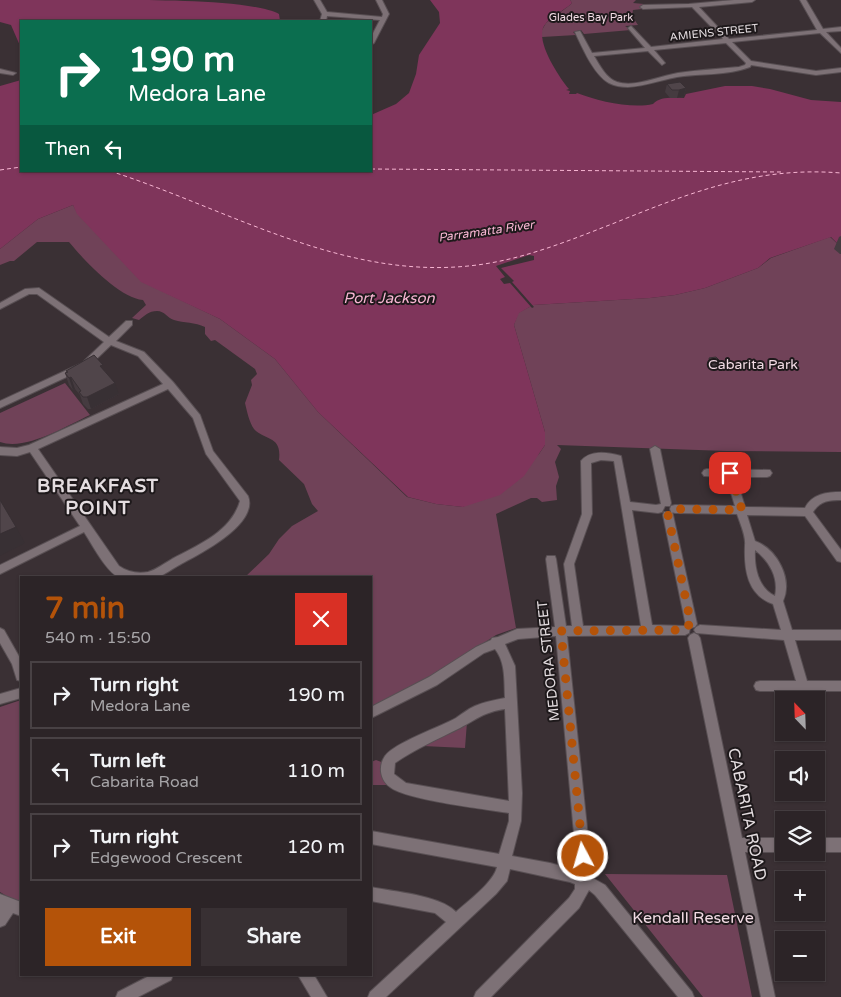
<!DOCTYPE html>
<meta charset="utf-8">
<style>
:root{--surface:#2c2427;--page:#383033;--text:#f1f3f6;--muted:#a6a4a7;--line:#484144;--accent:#b45309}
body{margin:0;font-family:"Varela Round",sans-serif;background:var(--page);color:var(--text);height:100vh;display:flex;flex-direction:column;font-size:19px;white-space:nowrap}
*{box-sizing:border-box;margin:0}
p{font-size:16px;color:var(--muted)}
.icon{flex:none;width:28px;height:28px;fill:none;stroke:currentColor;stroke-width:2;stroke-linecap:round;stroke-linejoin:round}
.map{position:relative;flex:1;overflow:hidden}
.details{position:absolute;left:20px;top:576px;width:352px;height:400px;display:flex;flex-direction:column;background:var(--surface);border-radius:0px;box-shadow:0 1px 4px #0004,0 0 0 1px var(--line)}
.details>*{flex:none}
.top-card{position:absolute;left:20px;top:20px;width:352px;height:152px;border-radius:0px;box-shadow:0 1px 4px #0004,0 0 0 1px var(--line);background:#0b6e4f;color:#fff;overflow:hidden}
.needle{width:32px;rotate:337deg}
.tools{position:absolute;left:775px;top:691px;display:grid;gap:10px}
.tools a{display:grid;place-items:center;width:50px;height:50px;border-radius:0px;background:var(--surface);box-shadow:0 1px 4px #0004,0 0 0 1px var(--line);font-size:25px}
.pin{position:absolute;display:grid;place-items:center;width:42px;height:42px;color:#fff;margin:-21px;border-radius:10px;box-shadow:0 2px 8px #0006}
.me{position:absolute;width:55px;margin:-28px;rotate:354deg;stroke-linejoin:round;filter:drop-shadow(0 0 4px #0008)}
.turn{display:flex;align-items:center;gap:18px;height:105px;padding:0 25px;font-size:22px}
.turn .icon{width:65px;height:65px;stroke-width:2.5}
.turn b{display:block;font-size:35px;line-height:42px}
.then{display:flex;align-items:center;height:48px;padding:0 25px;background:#0003;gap:10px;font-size:19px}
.round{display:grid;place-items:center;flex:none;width:52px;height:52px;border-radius:0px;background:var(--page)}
.summary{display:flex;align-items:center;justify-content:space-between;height:85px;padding:0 25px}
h1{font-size:30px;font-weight:700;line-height:38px;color:var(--accent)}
.cta{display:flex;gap:10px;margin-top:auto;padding:10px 25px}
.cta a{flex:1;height:58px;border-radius:0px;background:var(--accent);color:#fff;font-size:20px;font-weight:700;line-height:58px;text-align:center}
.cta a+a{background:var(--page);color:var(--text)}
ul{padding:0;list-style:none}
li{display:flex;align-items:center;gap:15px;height:68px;margin:0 10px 8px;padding:0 15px;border:2px solid var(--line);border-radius:0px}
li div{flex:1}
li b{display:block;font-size:19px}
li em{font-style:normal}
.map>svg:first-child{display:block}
.green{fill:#704258}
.water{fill:#7f355b}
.pier{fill:#3a3034}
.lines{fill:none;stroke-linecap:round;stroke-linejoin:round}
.ferry{stroke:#f8b6d3;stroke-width:1;stroke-dasharray:4 3;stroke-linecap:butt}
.minor-casing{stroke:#584f53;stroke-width:2}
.minor{fill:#7d7176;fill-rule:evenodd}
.wall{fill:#453b40}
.shaded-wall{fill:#383034}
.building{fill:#50454a;stroke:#383034}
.route{stroke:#b45309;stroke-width:9;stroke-dasharray:0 16.2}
.labels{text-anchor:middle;stroke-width:4;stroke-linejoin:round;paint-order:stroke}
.far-park-label{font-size:11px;fill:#f2dbe4;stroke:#1e191b}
.far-street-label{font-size:11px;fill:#e4dde0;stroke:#1e191b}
.far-water-label{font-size:12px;font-style:italic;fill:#f8b6d3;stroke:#1e191b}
.park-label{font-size:14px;fill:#f2dbe4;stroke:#1e191b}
.street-label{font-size:14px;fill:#e4dde0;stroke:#1e191b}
.water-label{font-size:15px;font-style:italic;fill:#f8b6d3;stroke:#1e191b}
.near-street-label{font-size:16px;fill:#e4dde0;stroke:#1e191b}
.near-park-label{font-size:16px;fill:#f2dbe4;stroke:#1e191b}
.district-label{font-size:19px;font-weight:bold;letter-spacing:1px;fill:#e4dde0;stroke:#1e191b}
</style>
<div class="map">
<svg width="841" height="997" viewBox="0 0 841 997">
<rect width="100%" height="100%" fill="#3a3034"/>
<path class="green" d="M570,0H636L633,3L644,4L642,9L633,10L632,16L638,25L625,26L631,30L584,34L581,30L573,32L576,35L542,37V30L546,23L570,5L572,3Z
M73,205L78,214L141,281L220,319L275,359L318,412L407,497L436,504L463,507L539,454L545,445V432L514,325L518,313L533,305L650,298L675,295L705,288L758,268L771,258L830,237L841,247V452L726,451L557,445L561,449L555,462L559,477L556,486L557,500L542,502L537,498H531L496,514L516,628L496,635L430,678L371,709V578L245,577L269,554L279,539L292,526L318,511L312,504L304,484L279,460C282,435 265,441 254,429C249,422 247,411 245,403L252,385L251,380L257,374L255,369L215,340L211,341L205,334V327C195,322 184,323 174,320C167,318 165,311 157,311C149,311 144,316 139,320L132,318L146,305L143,300C119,298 84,260 69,242H37L14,261H10L0,265V249L38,219Z
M65,383L90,415C66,426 26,451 0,442V413Z
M21,700V902L13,900L0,892V707Z
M467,722L465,748L423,746Z
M376,760L384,763L389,785H371V762Z
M605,874L727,875L752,997H703Z"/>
<path class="water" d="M0,0C41,0 81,0 122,0C156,0 253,0 279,14L280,21H21V48L11,25L0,22Z
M430,0H570L572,3C564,11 550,16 544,26C535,41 559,77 569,89L566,90L570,91L569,94H576L577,93C597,101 632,109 653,104C660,96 674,98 684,98L686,94L725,86H752L770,89L811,100L841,102V247L831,237L770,258L758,268L705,288L675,295L650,298L533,305L519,313L514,325L545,432V445L524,476L500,495L463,507L436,504L408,497L318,412L275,359L220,319L141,282L77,214L73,205L38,219L0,249V86L21,80V171H371V115L396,104L409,93L416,74L419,55L440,23L439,12Z"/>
<path class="pier" d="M529,255L534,256V260L501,268L514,281L512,282L534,307L532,308L510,283L504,284L500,279L505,277L496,266Z"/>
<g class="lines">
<path class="ferry" d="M371,169L781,172
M0,170L21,167
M110,171C231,210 346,282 477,265C524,259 568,241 612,224C689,193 756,166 841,173"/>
<defs>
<path id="minor" d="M314,0H320L327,12L382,17L383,14L376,0H382L389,14L374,43L371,45V37L380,20L327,16L326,21H320L322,14Z
M734,0H755L752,2L699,7L729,39L817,30L800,0H806L823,29L841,27V31L826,32L841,48V53L820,33L732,42L751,61L816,71L841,68V72L816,75L751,65L750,67C727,76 701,73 677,77C661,80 645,86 628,87C622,87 615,86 609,83C594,75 582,47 575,32L580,31L592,53L645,48L628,28L631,26L651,47L723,39L692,7L643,9L640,7L643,5L689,4ZM726,43L746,63L745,65L739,67C719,69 698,70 678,73C659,76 635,88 617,82C606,78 600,66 594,56L648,51L662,65L665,63L654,50Z
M0,69L16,73L13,75L0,73Z
M39,288L109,337L126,321H132V325L116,341L144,352L173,382L200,415L213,451L248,496C259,524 200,554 181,564C173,568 165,575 157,577C152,579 124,579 119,577C107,573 92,544 84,532L0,574V565L80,526L30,452L17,456L0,455V447L17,448L29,445L163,384L138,356L111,345L88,367L0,408V401L82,363L104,342L37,294H29L0,309V303L25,289ZM168,389L193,418L206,454L240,501C231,532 198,545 172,559C165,563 156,570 148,572C137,574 128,572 119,566L38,449Z
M655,446L660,449L671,503L670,506H665L662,512L658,513L632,510L652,625L686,626L663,515L664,512H672L673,515L697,624L695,627L690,628L689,633L685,635L567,636L590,856L589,876L605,885L692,992L694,997H678L595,895L589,890L579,908L491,997H474L476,992L569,898L575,889V884L570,882L510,869L507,881L496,894L386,997H368L370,992L446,922L435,913L371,901V887C394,892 440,895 456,912C468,901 494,882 497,867L371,844V831L499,854L509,821V813C485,809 406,800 390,787C380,780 378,766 385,756C394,743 440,727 456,718C462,714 468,709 475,706C484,702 495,700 505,698C504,681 506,663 495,649L484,653L437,685L371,718V707L429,677L476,647L491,640L492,638L498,637L517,629L555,627L546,559L547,556H555L556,559L566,626H572L564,564L582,514L581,461C591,449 609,453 621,456L630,502L656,505L661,504L650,449ZM601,460L614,461L641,626H583L574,564L592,514L591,463ZM556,636L576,856V870L550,863L512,856L521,821L522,793L515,666L505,644L518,639ZM505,709L509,801L406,783L394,774L395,763C415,749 438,739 460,728C477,719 484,712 505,709Z
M707,469L770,470L772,473L770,476L767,477H736L745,507L805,508C812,494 827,492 841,492V500C829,500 820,501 813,512L841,550V562L837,561L805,516L747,515L755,541C777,549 793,579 783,601L792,630H841V640H795L807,681H841V691H760L756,690L754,686L756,682L760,681H796L784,640L696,633L694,630L696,627L700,625L781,630L773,604C747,595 744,569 745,545C746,536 740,523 737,514L675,513L671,512L670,509L671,506L675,505L735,506L726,477L704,476L702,473L704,470ZM755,550C769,561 779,577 775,596C758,588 754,567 755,550Z
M0,628L4,630L21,660V681L17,680L12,664L0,643Z
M694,633L698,635L700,638L742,838H784V852H745L775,997H761L688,638L690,635Z
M21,688V698L0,704V694Z
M816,838H841V852H816Z
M0,894L21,902V916L13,913L5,925L0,927Z
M151,975H173L171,980L138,997H116L118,992Z
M298,975H314L327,997H311Z"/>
</defs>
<use href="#minor" class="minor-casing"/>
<use href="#minor" class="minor"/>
</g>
<path class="wall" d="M667,84L686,88L684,96L677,98H670L665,92Z
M841,236V254H840L834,249L839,237Z
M709,358L719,367L713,370L709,368L707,364Z
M105,371L119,394L91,409H88L83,404L80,395L75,389L73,390L69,385L65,373Z"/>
<path class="shaded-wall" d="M686,88L684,96L677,98L679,90Z
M721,362L719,367L713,370L715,364Z
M71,377L75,389L73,390L69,378Z
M115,383L119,394L91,409L87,397Z
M16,527L25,543L0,556V534Z"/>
<path class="building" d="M680,82L686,88L679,90H672L667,84Z
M94,355L103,365L100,366L115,383L87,397H83L79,392L81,391L71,377L69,378L65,373L68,372L66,371Z
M716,357L721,362L715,364L711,363L709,358Z
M0,500L16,527L0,534Z"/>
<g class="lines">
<path class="route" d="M583,856L561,631L685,630L687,626L691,624L668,515L672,514L675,509L742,510L730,473"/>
</g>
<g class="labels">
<g class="far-park-label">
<text x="591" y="21">Glades Bay Park</text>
</g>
<g class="far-street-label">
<text transform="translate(714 32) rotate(-6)" y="4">AMIENS STREET</text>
</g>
<g class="far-water-label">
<text transform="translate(486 231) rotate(-8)" y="4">Parramatta River</text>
</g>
<g class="park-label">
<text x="753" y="369">Cabarita Park</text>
</g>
<g class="street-label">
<text transform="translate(548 661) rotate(-96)" y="5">MEDORA STREET</text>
</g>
<g class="water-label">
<text x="389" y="303">Port Jackson</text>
</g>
<g class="near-street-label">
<text transform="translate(748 814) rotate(78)" y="6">CABARITA ROAD</text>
</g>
<g class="near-park-label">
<text x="693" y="923">Kendall Reserve</text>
</g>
<g class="district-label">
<text x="98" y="492">BREAKFAST<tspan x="98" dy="22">POINT</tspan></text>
</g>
</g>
</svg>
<div class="tools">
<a><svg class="needle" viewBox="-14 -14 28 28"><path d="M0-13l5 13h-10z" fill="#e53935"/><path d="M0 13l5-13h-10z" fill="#a6a4a7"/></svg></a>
<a><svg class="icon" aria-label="sound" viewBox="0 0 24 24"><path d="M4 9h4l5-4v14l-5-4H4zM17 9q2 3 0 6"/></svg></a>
<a><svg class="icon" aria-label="layers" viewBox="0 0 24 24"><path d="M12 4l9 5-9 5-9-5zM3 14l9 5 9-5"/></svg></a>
<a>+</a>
<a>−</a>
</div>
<div class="pin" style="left:730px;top:473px;background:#d93025"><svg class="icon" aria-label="arrive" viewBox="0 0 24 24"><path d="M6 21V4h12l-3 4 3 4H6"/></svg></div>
<svg class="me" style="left:583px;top:856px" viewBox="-20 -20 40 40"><circle r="17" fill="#b45309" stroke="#fff" stroke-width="3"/><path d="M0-11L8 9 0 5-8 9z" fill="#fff"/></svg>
<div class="top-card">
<div class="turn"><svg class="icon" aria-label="right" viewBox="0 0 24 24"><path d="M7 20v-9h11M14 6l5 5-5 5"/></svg><div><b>190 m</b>Medora Lane</div></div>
<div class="then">Then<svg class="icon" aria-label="left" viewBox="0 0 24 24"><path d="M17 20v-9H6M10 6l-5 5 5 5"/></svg></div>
</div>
<section class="details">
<div class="summary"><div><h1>7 min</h1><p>540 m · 15:50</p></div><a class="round" style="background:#d93025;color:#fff"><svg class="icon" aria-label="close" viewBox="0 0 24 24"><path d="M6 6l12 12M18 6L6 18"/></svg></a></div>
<ul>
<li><svg class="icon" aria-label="right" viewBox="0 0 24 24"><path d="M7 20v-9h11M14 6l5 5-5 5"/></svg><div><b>Turn right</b><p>Medora Lane</p></div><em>190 m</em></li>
<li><svg class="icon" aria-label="left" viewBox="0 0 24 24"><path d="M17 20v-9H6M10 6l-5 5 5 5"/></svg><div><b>Turn left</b><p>Cabarita Road</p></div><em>110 m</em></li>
<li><svg class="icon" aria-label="right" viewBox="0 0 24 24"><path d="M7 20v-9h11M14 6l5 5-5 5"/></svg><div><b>Turn right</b><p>Edgewood Crescent</p></div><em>120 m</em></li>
</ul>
<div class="cta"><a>Exit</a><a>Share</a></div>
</section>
</div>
